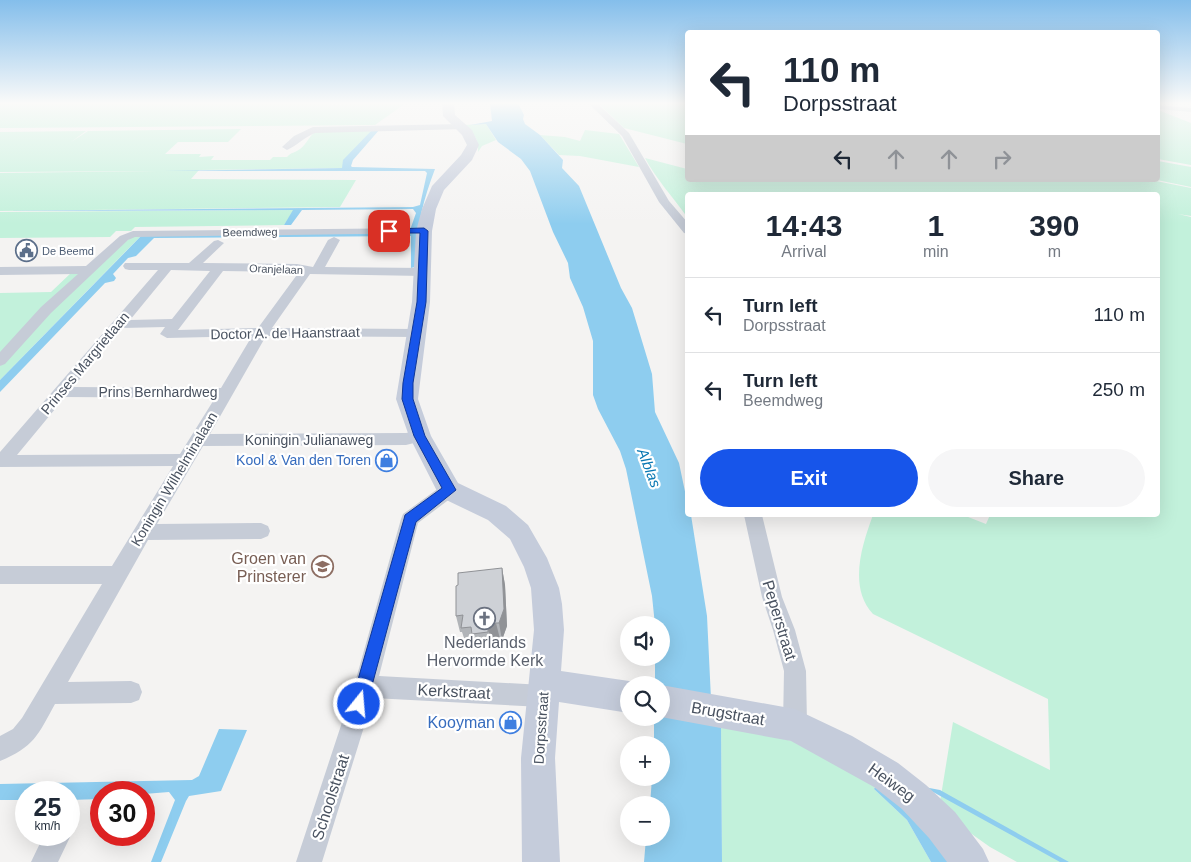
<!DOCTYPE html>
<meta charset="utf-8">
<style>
:root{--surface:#fff;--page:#f6f6f7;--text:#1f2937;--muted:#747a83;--line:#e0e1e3;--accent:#1755ea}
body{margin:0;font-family:Helvetica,sans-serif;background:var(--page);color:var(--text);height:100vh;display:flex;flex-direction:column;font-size:19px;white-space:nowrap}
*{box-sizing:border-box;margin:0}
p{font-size:16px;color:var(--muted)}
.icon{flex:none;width:28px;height:28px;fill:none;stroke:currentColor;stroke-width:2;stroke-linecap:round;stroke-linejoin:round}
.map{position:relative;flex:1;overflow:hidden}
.details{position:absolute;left:685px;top:192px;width:475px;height:325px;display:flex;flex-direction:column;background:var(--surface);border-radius:5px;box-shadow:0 5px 20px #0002}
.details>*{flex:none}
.hud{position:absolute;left:685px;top:30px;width:475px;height:152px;border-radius:5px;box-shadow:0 5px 20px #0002;background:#fff;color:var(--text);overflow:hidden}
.tools{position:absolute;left:620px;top:616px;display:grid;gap:10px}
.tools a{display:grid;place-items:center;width:50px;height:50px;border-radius:50%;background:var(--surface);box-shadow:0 5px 20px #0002;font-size:25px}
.speed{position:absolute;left:15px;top:781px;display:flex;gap:10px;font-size:25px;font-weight:700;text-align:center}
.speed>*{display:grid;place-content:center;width:65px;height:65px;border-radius:50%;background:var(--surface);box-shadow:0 5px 20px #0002;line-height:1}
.speed small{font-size:12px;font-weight:400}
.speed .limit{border:8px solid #d22;background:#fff;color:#111}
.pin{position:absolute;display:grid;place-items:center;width:42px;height:42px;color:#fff;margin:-21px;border-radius:10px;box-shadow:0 2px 8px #0006}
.me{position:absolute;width:55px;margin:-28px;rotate:17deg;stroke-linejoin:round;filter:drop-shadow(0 0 4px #0008)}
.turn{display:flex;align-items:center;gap:18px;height:105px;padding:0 15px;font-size:22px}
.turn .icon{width:65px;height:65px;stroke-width:2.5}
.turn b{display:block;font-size:35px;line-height:42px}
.lanes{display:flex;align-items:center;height:48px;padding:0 15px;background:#0003;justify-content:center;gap:25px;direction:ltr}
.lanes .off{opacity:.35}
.eta{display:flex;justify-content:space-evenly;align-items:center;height:85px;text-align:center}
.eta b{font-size:30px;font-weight:700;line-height:35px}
.cta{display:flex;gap:10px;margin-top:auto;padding:10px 15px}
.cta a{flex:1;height:58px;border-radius:30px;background:var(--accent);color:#fff;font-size:20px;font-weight:700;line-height:58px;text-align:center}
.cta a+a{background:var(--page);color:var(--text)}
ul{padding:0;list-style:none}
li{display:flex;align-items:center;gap:15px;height:75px;padding:0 15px;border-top:1px solid var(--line)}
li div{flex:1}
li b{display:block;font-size:19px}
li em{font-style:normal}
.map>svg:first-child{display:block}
.green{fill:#c2f1db}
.water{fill:#8ecdef}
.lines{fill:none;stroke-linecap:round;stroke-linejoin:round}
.street{fill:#c6ccd7;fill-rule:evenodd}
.secondary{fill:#c5ccdb;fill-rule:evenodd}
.wall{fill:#b1b4b8}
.shaded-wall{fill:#909296}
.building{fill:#ced1d6;stroke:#909296}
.route{fill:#1755ea;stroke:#0f3798}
.labels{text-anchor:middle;stroke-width:4.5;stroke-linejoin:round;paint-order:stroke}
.far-street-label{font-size:11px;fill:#495260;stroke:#fff}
.far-service-label{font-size:11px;fill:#4e5e75;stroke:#fff;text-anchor:start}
.street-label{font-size:14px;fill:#495260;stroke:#fff}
.shop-label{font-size:14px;fill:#366cbe;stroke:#fff;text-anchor:end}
.water-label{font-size:15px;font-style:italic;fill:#0a78b3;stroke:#fff}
.near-education-label{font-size:16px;fill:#785e54;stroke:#fff;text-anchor:end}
.near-street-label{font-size:16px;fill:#495260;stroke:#fff}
.near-worship-label{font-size:16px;fill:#5b616d;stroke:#fff}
.near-shop-label{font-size:16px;fill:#366cbe;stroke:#fff;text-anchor:end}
</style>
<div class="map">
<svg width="1191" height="862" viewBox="0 0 1191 862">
<rect width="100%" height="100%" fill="#f4f3f2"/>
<path class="green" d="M0,103H332V105L406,103L375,125L0,128Z
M598,103H687V144L624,128Z
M1158,110L1191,123V165L1158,159Z
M486,124L496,140L482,146L478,152C479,140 474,133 465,125Z
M374,128L342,168L199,170L191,179L356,180L340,207L0,211V173L157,171L0,172V132L86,131L71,142L88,131L241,129L228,142H178L165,154H201L199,157L214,156L211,160H270L273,157H287C291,152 295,153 300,149C307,144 309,135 317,131Z
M585,130L619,134L639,167L580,156L559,155L540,135L565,137L580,141Z
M645,158L687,169L688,180H1151L1191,188V216L1178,214L1191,217V862H1017L990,847L952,820L939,808L953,722L1050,770L1048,699L873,614C848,587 862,545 873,515H963L986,524L990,515H1158V195H688L687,217C673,197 656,179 645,158Z
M1158,161L1191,167V187L1157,180Z
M294,210L284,225L135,227L131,231H116L110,237L0,238V212Z
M142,235L126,251L0,380V366L30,330L125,242L132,237Z
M72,272H83L0,358V293L51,292Z
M721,719L750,730L803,744L878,779L874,789L907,820L931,862H722Z"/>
<path class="water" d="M490,103H518L524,115L523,119L525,124L540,135L563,160L562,168L579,186L621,288L632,308L652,374L655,412L679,463L687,501L688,515H691L707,616L711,699L721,719L722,862H644L646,838H661V805H650L652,778H661V745H654V718H661V685H655V658H661V625H655L652,596L626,469L620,451L598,409L593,395V341L583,307L570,278L568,263L553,232L530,171L521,159L498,142L486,124L470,125L492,121Z
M374,128L380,129L353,160L351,166L352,167L435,169C422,203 416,230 415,267L411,268V236L154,238L136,256L128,258L113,274L116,278L114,281L105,283L0,392V380L142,235L409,233L416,213L413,209L302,210L291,225H284L293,210L0,211L413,207L420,205L427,173L425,171H164L342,168L343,160Z
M219,729L247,730L221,791L189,796L186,801L161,862H151L175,800L169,792L144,794V792H101V799L69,800V792H26V800H0V784L192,780L199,776Z
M877,783L955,862H931L907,820L874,789Z
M924,787L940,790L1069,862H1060Z"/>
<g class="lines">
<path class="street" d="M588,103H597L629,133L669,201L688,223V234L684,233L659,202L622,136Z
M1158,105L1191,108V112L1158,109Z
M461,124L464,125V129L315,133C305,137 296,146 287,150L282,147L294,136L313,127Z
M424,228L430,231L428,233L135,237L128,240L51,313L5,364L0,366V352L41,307L78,274L0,275V267L86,266L120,236L133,231Z
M334,237L340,240L325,267L423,268L429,272L423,276L310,274L272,328L417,329L424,333L417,337L266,336L210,434L406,433L420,430L426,432L428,436L426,440L406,445L203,446L157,524L261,523L268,526L270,531L268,536L261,539L148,540L68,682L131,681L139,684L142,692L139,700L131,703L55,704C38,735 34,747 0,761V736L13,729L22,718L102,584H0V566H112L173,466L0,467V452L158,270H129L125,269L123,266L125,263H189L214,241L218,240L224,243L203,263L297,264L313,267L328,240ZM171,270L210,271L172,319L130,320ZM223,271L297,272H299L258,328L178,330ZM165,327L160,334L167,338L252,336L221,388L73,387L123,328ZM65,397L215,398L180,454L17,455Z
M449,483L455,485L458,490L455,495L418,523L379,676L543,685L551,688L554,696L551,704L543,707L373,698L322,862H296L354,686L401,519L403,514L443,485Z
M744,515H762L782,597L795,630L806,671L807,725L803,733L795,737L787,733L783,725L784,671L773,630L762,597Z
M69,829L71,835L58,862H31L44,835H69Z"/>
<path class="secondary" d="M442,103H454L455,115L472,130L479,145L472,160L444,190L436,209L432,231L430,302L418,399L431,436L458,483L506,506L528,525L547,558L559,588L562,604L564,630L561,671L629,681L638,685H629V713L559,702L555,758L560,862H522L521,758L534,630L531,588L524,567L510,539L488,520L440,497L409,436L396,399L412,302L416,231L422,209L432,186L461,155L467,145L462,135L443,116Z
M661,685L795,709L852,736L898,763L926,785L955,812L983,849L989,862H947L929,838L902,809L874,787L791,741L661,717Z"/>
</g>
<path class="wall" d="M502,568L505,585L507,626L502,640L500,639L492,646V648L476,650L474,643L466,644L462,632H460L456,616Z"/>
<path class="shaded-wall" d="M502,568L505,585L507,626L502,640L499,623Z
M496,623L500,639L492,646V648L488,629Z"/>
<path class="building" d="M502,568L504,609L499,623H496L488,629V632L472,634L471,627L461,628L463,615L456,616V586L458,585V573Z"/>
<linearGradient id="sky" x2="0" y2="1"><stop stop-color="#84beeb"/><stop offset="0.46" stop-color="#fafaf9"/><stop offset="1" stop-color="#fafaf9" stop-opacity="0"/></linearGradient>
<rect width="1191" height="224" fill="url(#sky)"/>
<path class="route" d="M424,228L428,231L426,302L413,383V399L425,436L456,490L416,522L367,704L365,710L359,712L354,710L351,704L404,519L405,515L442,488L414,436L402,399L403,383L417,302L420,233H389L385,231L389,229Z"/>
<defs>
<symbol id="civic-ring" viewBox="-11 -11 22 22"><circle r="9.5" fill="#fff" stroke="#5c6f8a" stroke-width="1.5"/><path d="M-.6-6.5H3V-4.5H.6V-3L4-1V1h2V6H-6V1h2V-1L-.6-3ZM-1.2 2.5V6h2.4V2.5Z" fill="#5c6f8a"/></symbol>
<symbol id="shop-ring" viewBox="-11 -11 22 22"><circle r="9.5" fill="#fff" stroke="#3f7fe0" stroke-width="1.5"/><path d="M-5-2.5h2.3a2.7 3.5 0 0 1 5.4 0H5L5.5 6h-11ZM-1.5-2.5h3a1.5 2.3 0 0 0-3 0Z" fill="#3f7fe0"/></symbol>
<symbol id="school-ring" viewBox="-11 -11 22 22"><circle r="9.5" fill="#fff" stroke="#8d6e63" stroke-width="1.5"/><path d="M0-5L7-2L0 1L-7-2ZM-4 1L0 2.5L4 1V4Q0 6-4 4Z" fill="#8d6e63"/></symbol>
<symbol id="church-ring" viewBox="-11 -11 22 22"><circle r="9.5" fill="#fff" stroke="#6b7280" stroke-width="1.5"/><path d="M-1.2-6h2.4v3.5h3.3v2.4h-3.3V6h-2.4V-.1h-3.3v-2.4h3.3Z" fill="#6b7280"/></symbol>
</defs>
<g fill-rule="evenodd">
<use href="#civic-ring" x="14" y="238" width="25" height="25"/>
<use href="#shop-ring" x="374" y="448" width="25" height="25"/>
<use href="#school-ring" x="310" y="554" width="25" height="25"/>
<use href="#church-ring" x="472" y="606" width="25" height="25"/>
<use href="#shop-ring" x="498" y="710" width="25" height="25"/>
</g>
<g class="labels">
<g class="far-street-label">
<text transform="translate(250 232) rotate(-1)" y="4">Beemdweg</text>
<text transform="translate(276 269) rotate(2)" y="4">Oranjelaan</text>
</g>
<g class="far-service-label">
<text x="42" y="255">De Beemd</text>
</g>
<g class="street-label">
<text transform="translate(285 333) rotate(-1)" y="5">Doctor A. de Haanstraat</text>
<text transform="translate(85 363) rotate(-50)" y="5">Prinses Margrietlaan</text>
<text x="158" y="397">Prins Bernhardweg</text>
<text x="309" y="445">Koningin Julianaweg</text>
<text transform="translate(174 479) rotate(-59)" y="5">Koningin Wilhelminalaan</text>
<text transform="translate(541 728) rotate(-86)" y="5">Dorpsstraat</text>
</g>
<g class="shop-label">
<text x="371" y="465">Kool &amp; Van den Toren</text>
</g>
<g class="water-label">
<text transform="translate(649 468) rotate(69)" y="5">Alblas</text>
</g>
<g class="near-education-label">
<text x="306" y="564">Groen van<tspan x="306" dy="18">Prinsterer</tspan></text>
</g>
<g class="near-street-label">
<text transform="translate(780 620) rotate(73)" y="6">Peperstraat</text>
<text transform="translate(454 691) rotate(3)" y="6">Kerkstraat</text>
<text transform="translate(728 713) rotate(10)" y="6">Brugstraat</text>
<text transform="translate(892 782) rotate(36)" y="6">Heiweg</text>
<text transform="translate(330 797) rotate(-72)" y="6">Schoolstraat</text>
</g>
<g class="near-worship-label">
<text x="485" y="648">Nederlands<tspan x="485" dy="18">Hervormde Kerk</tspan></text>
</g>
<g class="near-shop-label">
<text x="495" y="728">Kooyman</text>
</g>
</g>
</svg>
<div class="tools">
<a><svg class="icon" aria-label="sound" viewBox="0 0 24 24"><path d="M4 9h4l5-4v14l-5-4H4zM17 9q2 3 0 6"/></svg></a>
<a><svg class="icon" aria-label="search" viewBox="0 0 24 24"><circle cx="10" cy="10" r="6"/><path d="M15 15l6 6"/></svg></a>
<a>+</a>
<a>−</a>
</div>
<div class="speed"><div>25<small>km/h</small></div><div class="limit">30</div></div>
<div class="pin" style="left:389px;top:231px;background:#d93025"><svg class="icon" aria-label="arrive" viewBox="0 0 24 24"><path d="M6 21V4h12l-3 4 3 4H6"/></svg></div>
<svg class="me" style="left:359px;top:704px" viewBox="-20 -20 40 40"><circle r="17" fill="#1755ea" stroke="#fff" stroke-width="3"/><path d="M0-11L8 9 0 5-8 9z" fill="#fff"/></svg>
<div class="hud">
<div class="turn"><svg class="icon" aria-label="left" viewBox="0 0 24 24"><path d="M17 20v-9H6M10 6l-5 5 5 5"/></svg><div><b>110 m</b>Dorpsstraat</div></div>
<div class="lanes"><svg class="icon" aria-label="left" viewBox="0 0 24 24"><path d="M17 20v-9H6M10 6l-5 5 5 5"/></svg><svg class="icon off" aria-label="ahead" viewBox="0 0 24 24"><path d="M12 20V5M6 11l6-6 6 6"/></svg><svg class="icon off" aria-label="ahead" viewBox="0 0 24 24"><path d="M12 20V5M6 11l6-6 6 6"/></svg><svg class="icon off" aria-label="right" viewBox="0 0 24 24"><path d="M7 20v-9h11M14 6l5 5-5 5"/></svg></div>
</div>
<section class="details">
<div class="eta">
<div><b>14:43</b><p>Arrival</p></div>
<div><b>1</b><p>min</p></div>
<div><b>390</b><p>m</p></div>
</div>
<ul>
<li><svg class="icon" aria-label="left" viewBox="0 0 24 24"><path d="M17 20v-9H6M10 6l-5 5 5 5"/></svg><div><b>Turn left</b><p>Dorpsstraat</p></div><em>110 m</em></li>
<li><svg class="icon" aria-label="left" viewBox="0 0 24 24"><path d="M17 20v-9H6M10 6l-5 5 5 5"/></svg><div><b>Turn left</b><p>Beemdweg</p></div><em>250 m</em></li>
</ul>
<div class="cta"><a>Exit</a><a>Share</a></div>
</section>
</div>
